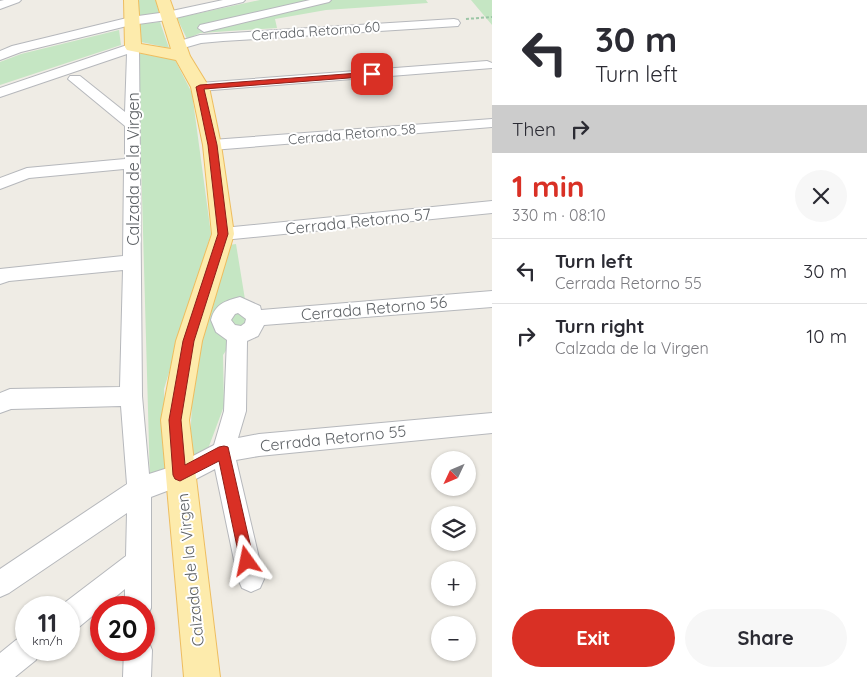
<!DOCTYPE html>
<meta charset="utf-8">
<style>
:root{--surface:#fff;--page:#f7f7f7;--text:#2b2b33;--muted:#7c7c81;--line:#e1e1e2;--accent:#d93025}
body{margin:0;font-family:Quicksand,sans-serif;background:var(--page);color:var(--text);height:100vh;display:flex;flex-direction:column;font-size:19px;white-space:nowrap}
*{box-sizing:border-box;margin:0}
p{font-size:16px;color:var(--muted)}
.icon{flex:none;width:28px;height:28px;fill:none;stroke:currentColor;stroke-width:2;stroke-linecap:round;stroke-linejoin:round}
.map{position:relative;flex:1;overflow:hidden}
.side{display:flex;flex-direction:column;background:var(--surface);width:375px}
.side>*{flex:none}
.hud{background:#fff;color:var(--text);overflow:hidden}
.needle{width:32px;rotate:226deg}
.tools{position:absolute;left:431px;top:451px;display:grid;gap:10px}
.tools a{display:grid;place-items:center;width:45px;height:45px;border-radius:50%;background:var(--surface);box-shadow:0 1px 4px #0004;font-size:25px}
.speed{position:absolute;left:15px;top:596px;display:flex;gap:10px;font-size:25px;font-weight:700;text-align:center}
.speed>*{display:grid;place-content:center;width:65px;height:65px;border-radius:50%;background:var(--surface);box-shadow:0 1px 4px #0004;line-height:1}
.speed small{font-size:12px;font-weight:400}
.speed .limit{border:8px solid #d22;background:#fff;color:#111}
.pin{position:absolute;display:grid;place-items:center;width:42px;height:42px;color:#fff;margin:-21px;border-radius:10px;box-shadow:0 2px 8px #0006}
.me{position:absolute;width:55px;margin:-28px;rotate:348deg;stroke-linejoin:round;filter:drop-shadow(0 0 4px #0008)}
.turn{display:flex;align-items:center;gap:18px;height:105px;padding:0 20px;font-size:22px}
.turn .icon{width:65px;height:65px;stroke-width:2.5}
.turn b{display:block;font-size:35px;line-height:42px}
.then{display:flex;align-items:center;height:48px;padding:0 20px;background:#0003;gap:10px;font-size:19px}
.round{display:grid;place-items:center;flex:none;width:52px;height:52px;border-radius:26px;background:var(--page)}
.headline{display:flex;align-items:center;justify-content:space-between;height:85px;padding:0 20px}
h1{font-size:30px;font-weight:800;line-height:38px;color:var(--accent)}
.button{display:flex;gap:10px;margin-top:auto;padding:10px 20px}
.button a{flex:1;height:58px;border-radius:30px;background:var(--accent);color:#fff;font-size:20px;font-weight:800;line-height:58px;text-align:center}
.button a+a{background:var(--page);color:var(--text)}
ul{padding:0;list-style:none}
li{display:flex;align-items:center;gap:15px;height:65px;padding:0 20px;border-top:1px solid var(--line)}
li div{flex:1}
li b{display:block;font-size:19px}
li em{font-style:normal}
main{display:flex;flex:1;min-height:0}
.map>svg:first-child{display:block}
.green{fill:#c5e6c3}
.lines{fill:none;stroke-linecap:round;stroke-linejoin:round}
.minor-casing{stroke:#b6b8bc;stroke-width:2}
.major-casing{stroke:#eebd5f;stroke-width:2}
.path{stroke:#9cc6a6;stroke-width:2;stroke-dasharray:3 2;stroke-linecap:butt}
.minor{fill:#fff;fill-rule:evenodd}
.major{fill:#fdebac;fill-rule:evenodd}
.route{fill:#d93025;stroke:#8d1f18}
.labels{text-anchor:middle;stroke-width:4;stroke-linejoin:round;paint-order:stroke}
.far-street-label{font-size:14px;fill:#5d6165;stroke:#fff}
.street-label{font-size:16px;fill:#5d6165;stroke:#fff}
</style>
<main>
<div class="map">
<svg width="492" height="677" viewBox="0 0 492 677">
<rect width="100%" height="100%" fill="#efece5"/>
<path class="green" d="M137,0H156L159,13L138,16Z
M260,0H426L428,3L326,10L275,19L277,28L200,33L187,39L177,18Z
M471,0H492V25Z
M160,22L169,48L141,42L138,24Z
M119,30L121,45L0,85V62L21,54Z
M138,53L175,60L192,93L211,234L164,389L167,479L150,481Z
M236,244L248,318L223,355L224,406L205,457L189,463L194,364L229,245Z"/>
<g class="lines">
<defs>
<path id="minor" d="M4,0H21L19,2L0,9V1Z
M223,0H245L243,2L167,20L131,25L21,52L0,60V51L12,46L131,17L167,12Z
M310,0H331L329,2L204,32L198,28L200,25Z
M454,19L458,20L460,23L458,26L223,41L201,43L180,49L174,45L176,42L200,35Z
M133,43L139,47L142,396L149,474L174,466L214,445L224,411L227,340L216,332L211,320C215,304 225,301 240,297L260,306L261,310L492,291V307L264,325L258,336L247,341L246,411L238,438L259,434L492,413V433L259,456L236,460L264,579L260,588L251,592L242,588L238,579L215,469L188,483L151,497V608L147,617L144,619V608H125V589L79,627L69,630V608L59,607L126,556L127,513L9,593L0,597V569L127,484L121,406L11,409L0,413V393L10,389L120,387L123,270L9,281L0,284V269L123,256L124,169L29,178L0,189V178L27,168L125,159V126L68,79L70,76H80L125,112L127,54L0,97V88ZM238,313L246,319L245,323L241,326L235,325L231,320L235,314Z
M487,61L492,63V68L200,91L193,87L200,83Z
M492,119V127L212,150L207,148L204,145L207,142L212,140Z
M492,201V213L223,240L217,238L214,234L217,230L223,228Z
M26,636V650H40L36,660L15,677H0V653L16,640Z
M144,638L148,640L152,650L151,677H123L124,650H144Z"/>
<path id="major" d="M124,0H138L141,44L171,49L156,0H170L190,56L209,87L221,145L234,234L202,341L189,420L220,677H184L161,420L176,341L212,234L203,145L191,87L176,60L127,50L125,47Z"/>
</defs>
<use href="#minor" class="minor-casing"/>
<use href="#major" class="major-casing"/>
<path class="path" d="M466,19L492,17"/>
<use href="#minor" class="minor"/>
<use href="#major" class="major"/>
</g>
<path class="route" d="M372,72L376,74L375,76L204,89L217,145L228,234L194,341L181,420L185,465L219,447L224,446L228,447L254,561L252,566L247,568L242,566L240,561L219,461L180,481L175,479L173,475L169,420L183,341L218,234L208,145L196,87L200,85Z"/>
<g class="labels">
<g class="far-street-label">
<text transform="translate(316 31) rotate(-4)" y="5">Cerrada Retorno 60</text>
<text transform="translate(352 134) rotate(-5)" y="5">Cerrada Retorno 58</text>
</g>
<g class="street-label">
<text transform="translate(133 169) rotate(-90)" y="6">Calzada de la Virgen</text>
<text transform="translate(358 221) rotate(-6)" y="6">Cerrada Retorno 57</text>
<text transform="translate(374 308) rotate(-5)" y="6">Cerrada Retorno 56</text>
<text transform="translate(333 438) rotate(-6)" y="6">Cerrada Retorno 55</text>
<text transform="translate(190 570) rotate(-96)" y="6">Calzada de la Virgen</text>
</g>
</g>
</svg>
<div class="tools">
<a><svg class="needle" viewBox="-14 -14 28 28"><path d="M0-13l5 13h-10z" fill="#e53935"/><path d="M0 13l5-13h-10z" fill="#7c7c81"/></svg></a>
<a><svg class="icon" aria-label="layers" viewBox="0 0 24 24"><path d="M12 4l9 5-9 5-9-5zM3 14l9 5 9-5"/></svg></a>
<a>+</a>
<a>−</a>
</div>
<div class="speed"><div>11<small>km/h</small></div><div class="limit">20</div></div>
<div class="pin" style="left:372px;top:74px;background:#d93025"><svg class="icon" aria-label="arrive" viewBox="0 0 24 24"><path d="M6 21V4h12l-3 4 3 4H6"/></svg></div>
<svg class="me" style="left:247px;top:561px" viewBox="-20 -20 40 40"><path d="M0-17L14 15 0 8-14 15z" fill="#d93025" stroke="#fff" stroke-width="4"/></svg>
</div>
<section class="side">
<div class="hud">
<div class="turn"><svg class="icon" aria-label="left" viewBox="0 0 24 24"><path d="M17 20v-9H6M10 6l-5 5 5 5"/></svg><div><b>30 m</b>Turn left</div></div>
<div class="then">Then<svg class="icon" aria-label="right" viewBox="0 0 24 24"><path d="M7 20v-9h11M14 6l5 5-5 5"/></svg></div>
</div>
<div class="headline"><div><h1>1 min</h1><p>330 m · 08:10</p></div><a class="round"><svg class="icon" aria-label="close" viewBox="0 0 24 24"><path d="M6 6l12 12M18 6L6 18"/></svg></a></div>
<ul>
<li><svg class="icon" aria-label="left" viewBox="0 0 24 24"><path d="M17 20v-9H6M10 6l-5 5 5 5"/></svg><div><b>Turn left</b><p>Cerrada Retorno 55</p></div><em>30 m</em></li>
<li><svg class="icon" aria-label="right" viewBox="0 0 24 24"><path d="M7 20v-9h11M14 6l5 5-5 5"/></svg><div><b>Turn right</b><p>Calzada de la Virgen</p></div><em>10 m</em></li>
</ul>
<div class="button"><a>Exit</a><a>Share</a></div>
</section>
</main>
